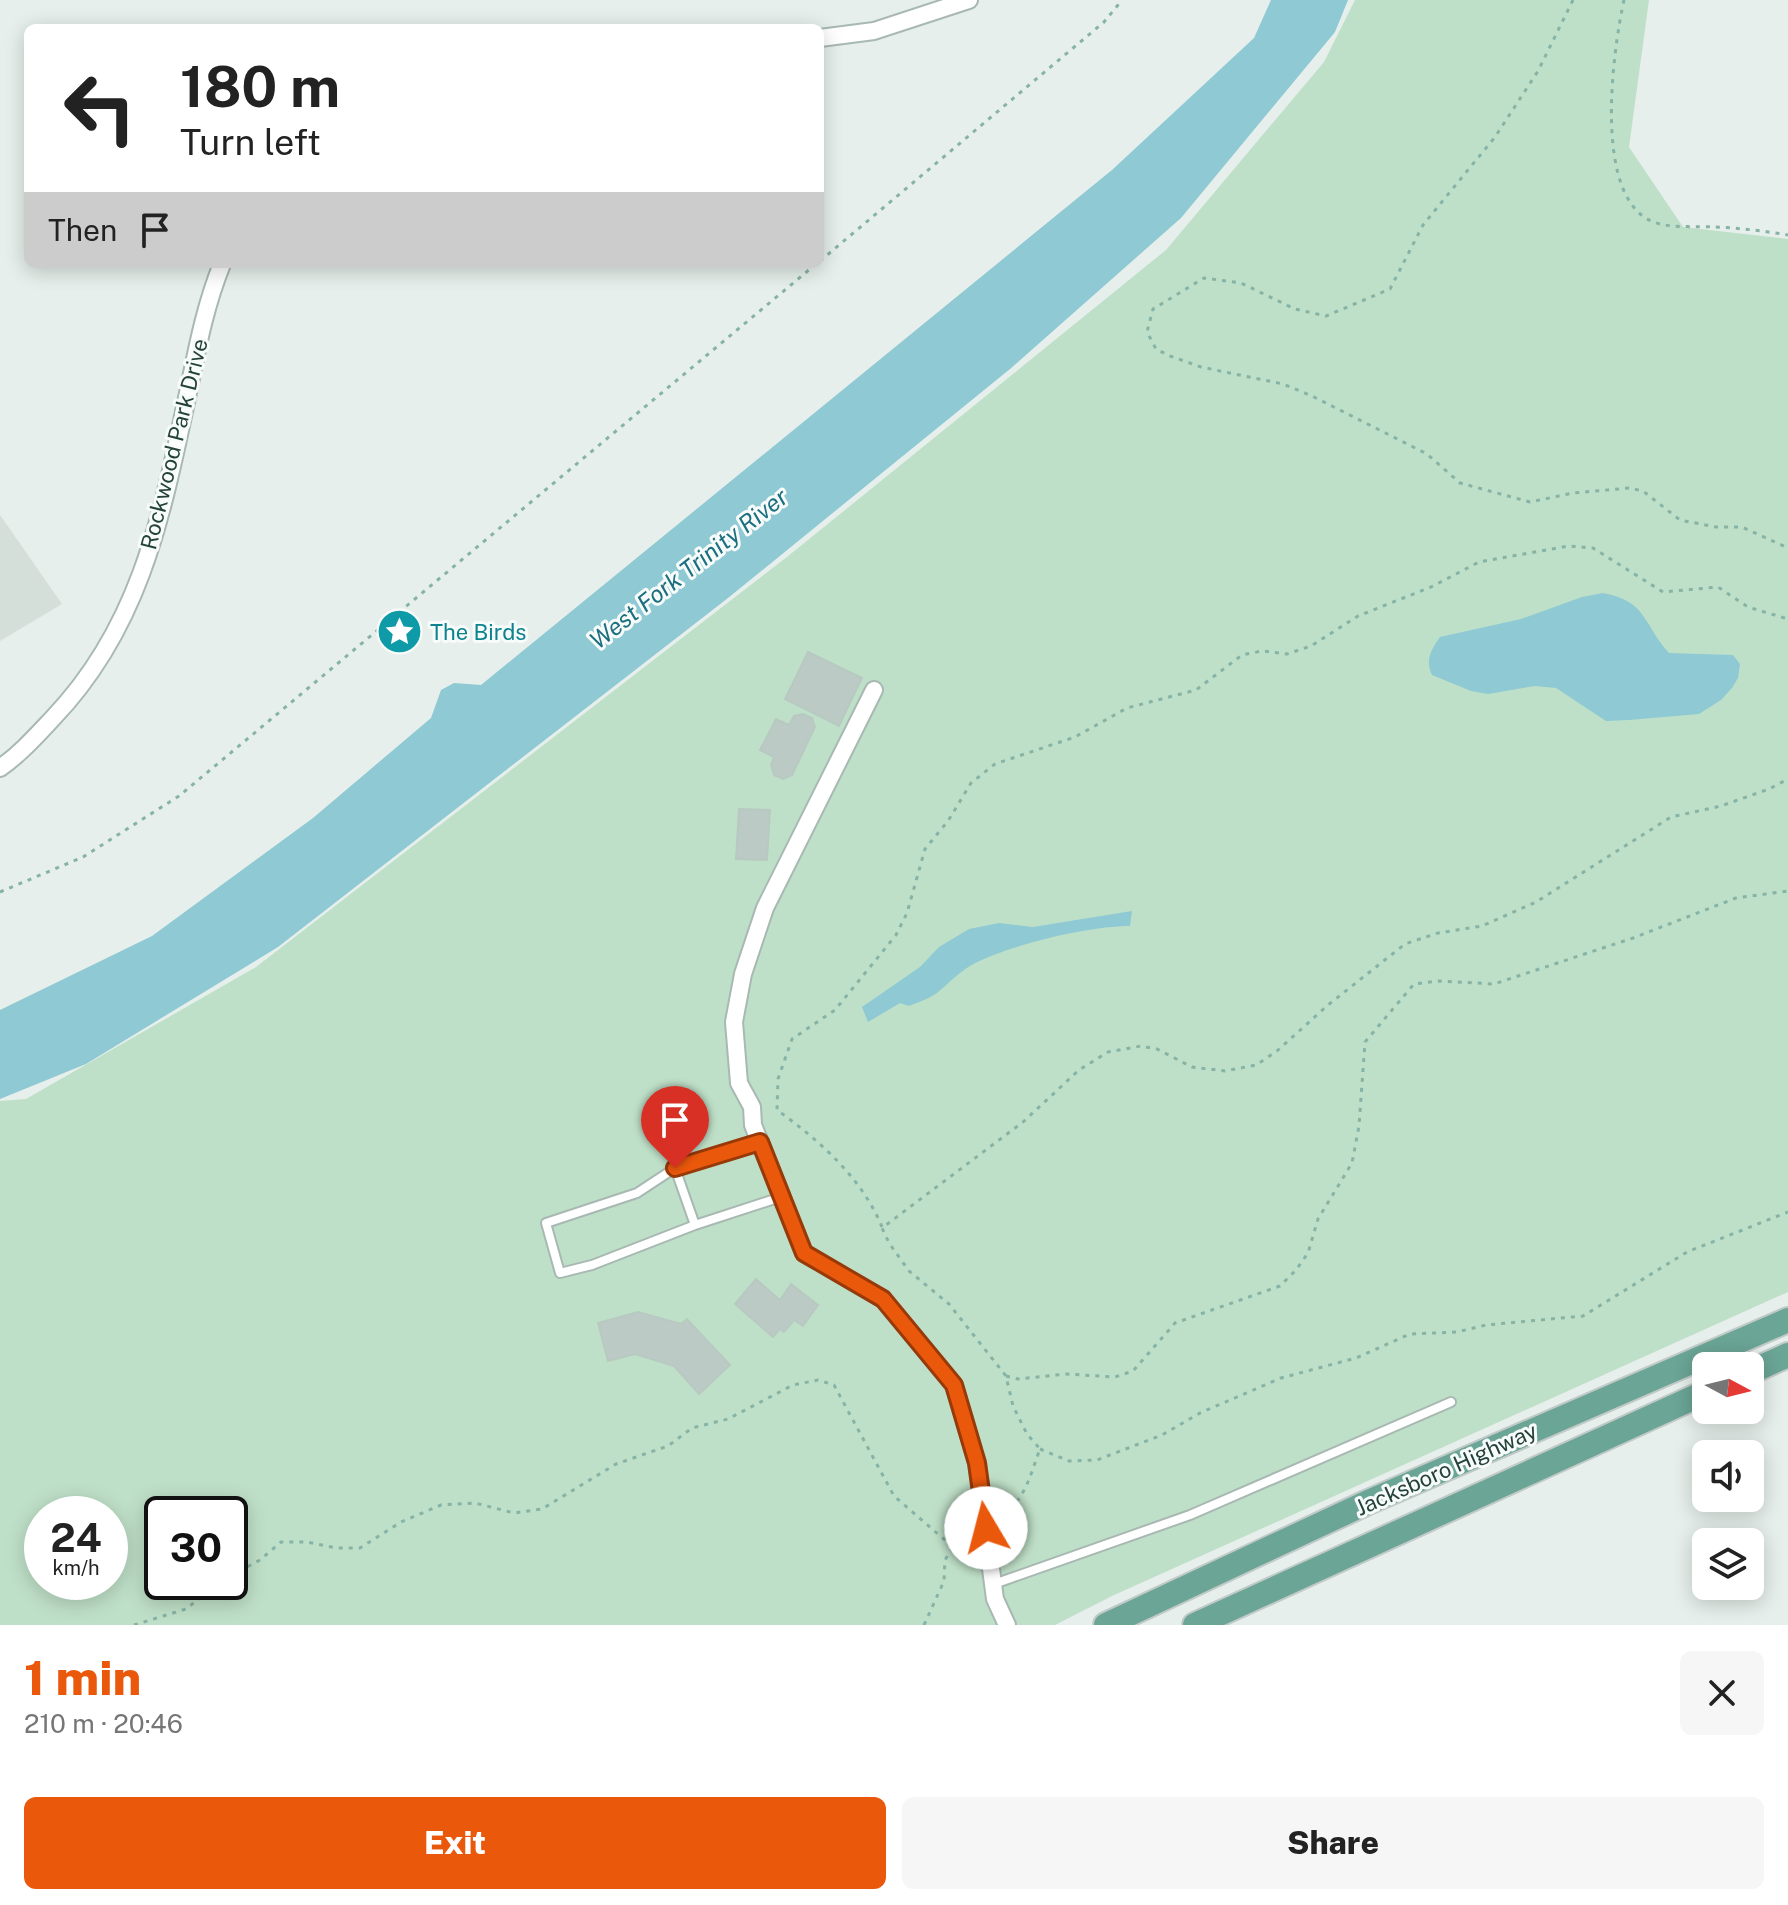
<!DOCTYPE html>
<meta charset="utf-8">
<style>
:root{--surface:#fff;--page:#f6f6f6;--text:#222;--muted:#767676;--accent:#ea580c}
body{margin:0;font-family:"Public Sans",sans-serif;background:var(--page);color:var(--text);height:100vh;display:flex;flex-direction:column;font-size:30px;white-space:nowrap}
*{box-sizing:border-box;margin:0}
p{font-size:26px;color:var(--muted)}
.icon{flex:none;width:44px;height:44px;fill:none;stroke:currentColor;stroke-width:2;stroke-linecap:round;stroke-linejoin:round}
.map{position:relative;height:1625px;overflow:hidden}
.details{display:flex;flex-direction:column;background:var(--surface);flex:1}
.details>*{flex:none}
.banner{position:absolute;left:24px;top:24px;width:800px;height:244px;border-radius:12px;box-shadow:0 4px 20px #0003;background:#fff;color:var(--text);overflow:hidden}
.needle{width:52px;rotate:97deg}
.fabs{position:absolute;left:1692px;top:1352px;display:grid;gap:16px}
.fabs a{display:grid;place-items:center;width:72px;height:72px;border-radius:12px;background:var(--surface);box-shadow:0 4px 20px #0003;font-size:40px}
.speed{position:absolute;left:24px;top:1496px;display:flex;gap:16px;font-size:40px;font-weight:700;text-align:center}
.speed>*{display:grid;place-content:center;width:104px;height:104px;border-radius:50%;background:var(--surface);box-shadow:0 4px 20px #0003;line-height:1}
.speed small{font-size:20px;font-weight:400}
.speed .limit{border:4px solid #111;border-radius:12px;background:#fff;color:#111}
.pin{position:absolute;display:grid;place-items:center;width:68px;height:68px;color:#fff;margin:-82px -34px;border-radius:50% 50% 50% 0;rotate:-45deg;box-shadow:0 0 8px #0007}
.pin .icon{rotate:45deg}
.me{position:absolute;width:88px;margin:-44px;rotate:352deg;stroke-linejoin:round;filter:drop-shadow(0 0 6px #0008)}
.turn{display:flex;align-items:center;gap:28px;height:168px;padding:0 24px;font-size:36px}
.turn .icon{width:104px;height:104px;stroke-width:2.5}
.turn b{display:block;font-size:56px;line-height:68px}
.then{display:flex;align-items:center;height:76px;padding:0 24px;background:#0003;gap:16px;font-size:30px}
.round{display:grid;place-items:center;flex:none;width:84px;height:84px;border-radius:12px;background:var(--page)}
.head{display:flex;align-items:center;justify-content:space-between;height:136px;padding:0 24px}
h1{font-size:48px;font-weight:800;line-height:60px;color:var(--accent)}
.action{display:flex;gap:16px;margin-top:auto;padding:16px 24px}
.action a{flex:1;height:92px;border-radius:12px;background:var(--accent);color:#fff;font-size:32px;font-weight:800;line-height:92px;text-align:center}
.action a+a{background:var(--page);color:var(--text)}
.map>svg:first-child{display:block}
.built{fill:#d4dfda}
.green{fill:#bfe0c8;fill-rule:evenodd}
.water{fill:#8ec9d4}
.building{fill:#bbcac4;stroke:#b8c9c2;stroke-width:2}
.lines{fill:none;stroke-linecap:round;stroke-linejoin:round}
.service-casing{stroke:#a8b8b2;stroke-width:12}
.minor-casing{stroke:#a8b8b2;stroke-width:20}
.primary-casing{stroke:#c2cac8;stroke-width:28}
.path{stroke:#86b3a5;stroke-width:3;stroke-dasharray:4 6;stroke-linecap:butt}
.service{stroke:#fff;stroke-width:8}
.minor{stroke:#fff;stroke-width:16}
.primary{stroke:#6aa596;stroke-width:24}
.route-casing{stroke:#983908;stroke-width:20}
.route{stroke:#ea580c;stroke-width:14}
.labels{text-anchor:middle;stroke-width:6;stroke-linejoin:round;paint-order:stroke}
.street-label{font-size:22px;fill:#24423a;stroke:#f7fbf9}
.culture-label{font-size:22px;fill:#0d838f;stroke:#f7fbf9;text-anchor:start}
.water-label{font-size:24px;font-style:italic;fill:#1c6f80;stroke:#f7fbf9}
</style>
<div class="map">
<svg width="1788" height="1625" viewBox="0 0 1788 1625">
<rect width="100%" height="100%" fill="#e6efeb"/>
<path class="built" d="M0,515L62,604L0,641Z"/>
<path class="green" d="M1355,0H1649L1629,147L1683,227L1788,239V1292L1112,1596L1055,1625H0V1101L26,1099L256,967L787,557L1166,250L1324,62ZM42,1514H110V1582H42ZM162,1514H230V1582H162Z"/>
<path class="water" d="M1271,0H1348L1335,32L1181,218L1010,369L728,598L278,947L86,1064L0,1099V1010L152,936L313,818L431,718L441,690L454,683L481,685L1112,170L1254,38Z
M1603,593C1647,601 1643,624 1669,653L1733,655L1740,664L1738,678L1732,688L1721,700L1699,714L1629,720L1606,721L1556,688L1535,686L1488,694L1471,691L1432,675C1425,660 1431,650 1440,637L1521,619L1582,597Z
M1132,911L1130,926C1088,926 1008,945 970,966C958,973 948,984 937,993C929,999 918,1002 909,1006L900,1003L868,1022L862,1007L920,967L939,947L969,929L999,923L1033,927Z"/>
<path class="building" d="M808,652L862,678L839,726L785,699Z
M803,714L812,718L815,727L792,775L783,779L774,775L771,765L774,757L760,750L776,719L789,725L794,716Z
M739,809L770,810L767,860L736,859Z
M756,1279L780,1300L791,1284L818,1305L803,1326L794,1320L784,1332L780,1329L773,1337L735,1304Z
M638,1312L681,1324L687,1319L730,1365L699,1394L674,1366L635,1354L608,1361L598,1323Z"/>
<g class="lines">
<defs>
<path id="service" d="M760,1142L675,1168L695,1225L781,1197
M675,1168L637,1193L546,1223L560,1273L592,1265L695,1225
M994,1584L1190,1515L1451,1402"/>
<path id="minor" d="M820,38L874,31L969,0
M874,690L765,908L743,974L734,1022L739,1083L752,1107L753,1125L804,1253L883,1299L954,1385L977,1463L995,1599L1007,1625
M0,768C20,754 36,736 53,718C141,626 162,514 188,393C197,349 205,306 222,264"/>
<path id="primary" d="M1750,1372L1788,1355
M1106,1625L1366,1503L1788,1320
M1195,1625L1706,1392"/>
</defs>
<use href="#service" class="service-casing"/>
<use href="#minor" class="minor-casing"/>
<use href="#primary" class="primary-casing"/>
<path class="path" d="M1573,0L1538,71L1495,137L1423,225L1390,289L1326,316L1295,309L1241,283L1204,278L1153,309L1147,332L1156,349L1170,356L1201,367L1283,384L1312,396L1427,454L1460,483L1530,502L1573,493L1629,488L1643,491L1680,520L1716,527H1742L1788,548
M1624,0C1613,50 1590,208 1660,224C1677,228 1698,226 1715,227C1740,228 1764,231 1788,235
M820,261L1104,22L1122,0
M0,892L83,857L179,796L816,264
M882,1227C862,1178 819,1140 777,1110L778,1079L792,1039L835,1010L896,935L907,913L925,849L948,821L971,783L995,764L1075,737L1127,708L1196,690L1242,655L1262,651L1287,654L1311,646L1358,616L1431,587L1479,562L1569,546L1593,548L1663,592L1718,587L1748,607L1788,619
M1006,1376L1018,1379L1066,1374L1115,1377L1133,1371L1175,1323L1280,1286L1296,1270L1308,1253L1318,1219L1352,1163L1359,1126L1365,1042L1414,984L1439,981L1494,984L1633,938L1736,898L1788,891
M1040,1449L1069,1461L1097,1460L1162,1435L1200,1413L1281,1378L1356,1358L1410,1334L1457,1332L1486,1325L1583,1316L1687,1252L1788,1212
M1002,1515C1026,1499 1030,1475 1040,1449L1027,1434L1013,1406L1006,1376L949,1304L909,1271L889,1243L882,1228L1023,1122L1079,1070L1108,1052L1141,1046L1157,1049L1192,1067L1225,1071L1256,1065L1277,1051L1328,1005L1405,944L1438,933L1482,926L1536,902L1671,817L1721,806L1769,789L1788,779
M230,1576L260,1560L281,1542H307L336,1548H360L401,1522L441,1505L475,1503L514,1513L542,1509L616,1464L668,1446L692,1428L728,1419L793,1385L818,1380L834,1385L894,1496L953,1547L971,1539
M134,1625L186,1609L220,1582
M924,1625L944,1581L945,1560L952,1548"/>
<use href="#service" class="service"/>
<use href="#minor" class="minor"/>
<use href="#primary" class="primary"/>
</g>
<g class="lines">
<defs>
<path id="route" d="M675,1168L760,1142L804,1253L883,1299L954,1385L977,1463L986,1528"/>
</defs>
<use href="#route" class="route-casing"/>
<use href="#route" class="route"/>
</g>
<defs>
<symbol id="sight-disc" viewBox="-11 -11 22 22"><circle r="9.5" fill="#0f9aa8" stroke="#f7fbf9"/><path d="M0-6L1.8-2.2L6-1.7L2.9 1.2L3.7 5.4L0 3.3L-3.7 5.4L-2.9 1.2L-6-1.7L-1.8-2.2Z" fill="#fff"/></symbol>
</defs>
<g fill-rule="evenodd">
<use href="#sight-disc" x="374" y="606" width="51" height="51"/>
</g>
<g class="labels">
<g class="street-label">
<text transform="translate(174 444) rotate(-76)" y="8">Rockwood Park Drive</text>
<text transform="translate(1446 1469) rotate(-24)" y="8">Jacksboro Highway</text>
</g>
<g class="culture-label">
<text x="430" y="640">The Birds</text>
</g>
<g class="water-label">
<text transform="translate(689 569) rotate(-38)" y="8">West Fork Trinity River</text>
</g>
</g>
</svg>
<div class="fabs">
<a><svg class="needle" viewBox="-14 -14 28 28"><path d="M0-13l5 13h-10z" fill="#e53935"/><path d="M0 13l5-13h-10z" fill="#767676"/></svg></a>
<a><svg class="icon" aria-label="sound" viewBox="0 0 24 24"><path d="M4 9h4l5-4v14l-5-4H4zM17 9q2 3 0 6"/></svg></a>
<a><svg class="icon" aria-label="layers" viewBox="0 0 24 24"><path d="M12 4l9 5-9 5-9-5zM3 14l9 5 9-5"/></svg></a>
</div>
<div class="speed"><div>24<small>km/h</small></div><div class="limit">30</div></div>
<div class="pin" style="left:675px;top:1168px;background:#d93025"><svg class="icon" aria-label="arrive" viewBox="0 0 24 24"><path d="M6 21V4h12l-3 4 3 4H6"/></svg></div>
<svg class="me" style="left:986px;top:1528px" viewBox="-20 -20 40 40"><circle r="19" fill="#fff"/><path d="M0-13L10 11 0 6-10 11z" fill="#ea580c"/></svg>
<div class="banner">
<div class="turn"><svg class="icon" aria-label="left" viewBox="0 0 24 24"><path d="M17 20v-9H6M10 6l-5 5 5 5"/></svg><div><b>180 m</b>Turn left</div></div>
<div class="then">Then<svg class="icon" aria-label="arrive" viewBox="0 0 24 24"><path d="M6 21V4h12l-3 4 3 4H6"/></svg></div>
</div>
</div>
<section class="details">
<div class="head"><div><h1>1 min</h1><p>210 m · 20:46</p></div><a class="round"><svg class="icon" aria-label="close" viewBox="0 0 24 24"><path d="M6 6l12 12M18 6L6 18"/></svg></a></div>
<div class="action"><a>Exit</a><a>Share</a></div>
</section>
